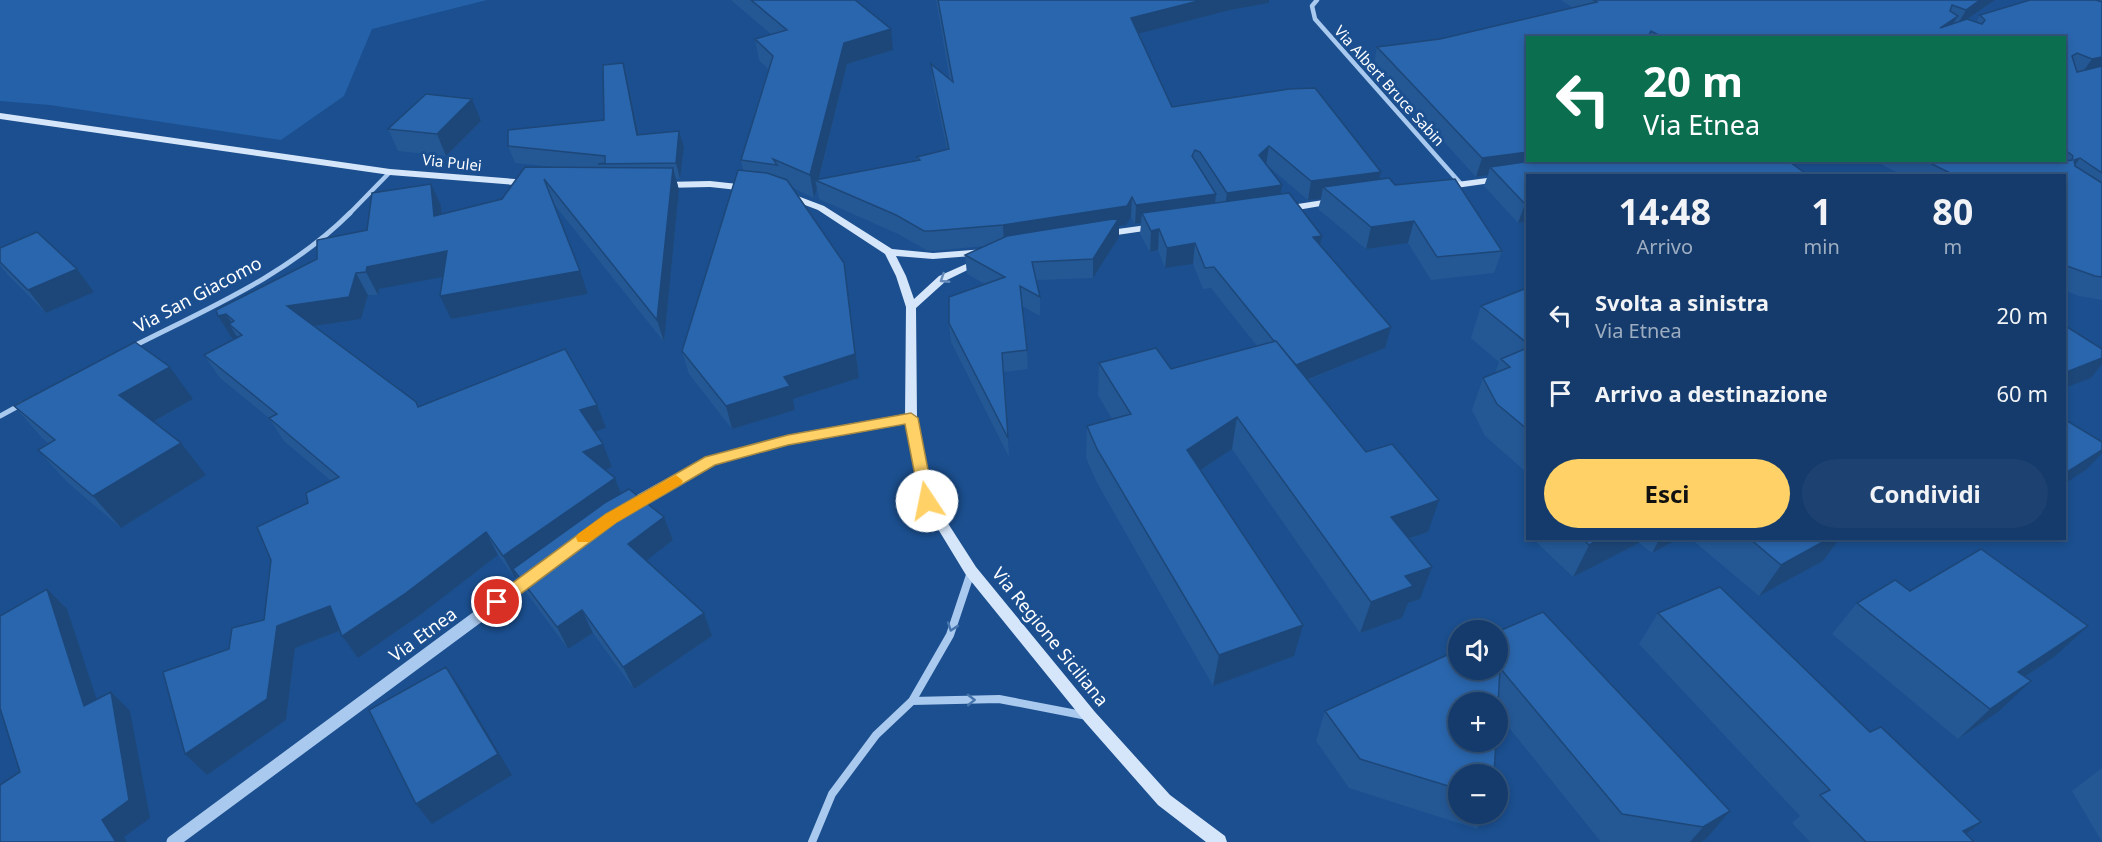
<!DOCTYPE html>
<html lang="it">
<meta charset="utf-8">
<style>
:root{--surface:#143b6b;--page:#1d4271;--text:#f1f3f6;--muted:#9dadc1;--line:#33557e;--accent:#ffd166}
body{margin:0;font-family:"Noto Sans",sans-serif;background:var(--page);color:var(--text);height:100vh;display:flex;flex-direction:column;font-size:22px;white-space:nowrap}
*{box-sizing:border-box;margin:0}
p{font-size:20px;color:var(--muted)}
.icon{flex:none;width:33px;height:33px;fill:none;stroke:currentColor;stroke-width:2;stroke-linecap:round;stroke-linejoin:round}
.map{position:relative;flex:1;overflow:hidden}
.drawer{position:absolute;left:1526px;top:174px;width:540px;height:366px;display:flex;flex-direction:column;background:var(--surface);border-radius:0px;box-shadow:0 3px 9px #0003,0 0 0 2px var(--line)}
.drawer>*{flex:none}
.top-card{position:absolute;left:1526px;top:36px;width:540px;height:126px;border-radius:0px;box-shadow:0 3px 9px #0003,0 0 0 2px var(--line);background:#0b6e4f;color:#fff;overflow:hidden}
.tools{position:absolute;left:1448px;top:620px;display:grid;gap:12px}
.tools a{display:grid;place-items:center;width:60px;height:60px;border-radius:50%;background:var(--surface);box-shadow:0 3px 9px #0003,0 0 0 2px var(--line);font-size:30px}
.pin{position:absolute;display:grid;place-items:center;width:51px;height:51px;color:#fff;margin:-26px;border:3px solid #fff;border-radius:50%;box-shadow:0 2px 6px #0007}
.me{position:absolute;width:66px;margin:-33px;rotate:349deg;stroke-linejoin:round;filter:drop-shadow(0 0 4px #0008)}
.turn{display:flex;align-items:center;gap:21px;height:126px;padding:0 18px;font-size:27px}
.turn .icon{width:78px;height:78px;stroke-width:2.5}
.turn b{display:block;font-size:42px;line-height:51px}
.eta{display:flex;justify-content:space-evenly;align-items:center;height:102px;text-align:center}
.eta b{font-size:36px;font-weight:700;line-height:42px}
.cta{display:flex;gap:12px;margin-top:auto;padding:12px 18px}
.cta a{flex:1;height:69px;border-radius:36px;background:var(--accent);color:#111;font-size:24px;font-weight:700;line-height:69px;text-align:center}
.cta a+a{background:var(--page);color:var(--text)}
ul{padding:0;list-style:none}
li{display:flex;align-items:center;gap:18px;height:78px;padding:0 18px}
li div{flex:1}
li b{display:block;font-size:22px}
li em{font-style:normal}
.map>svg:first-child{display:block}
.green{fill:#2461a8}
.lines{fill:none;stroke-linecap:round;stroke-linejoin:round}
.minor-far2{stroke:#a9c9ee;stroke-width:4.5}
.minor-far1{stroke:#a9c9ee;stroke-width:5}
.minor{stroke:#a9c9ee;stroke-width:8}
.tertiary-far1{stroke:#a9c9ee;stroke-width:10}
.tertiary{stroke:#a9c9ee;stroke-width:13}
.secondary{fill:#d6e6fa;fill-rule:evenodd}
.wall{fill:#245895}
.shaded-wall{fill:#1d4779}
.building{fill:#2a66ad;stroke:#1d4779;stroke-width:1.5}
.oneway{stroke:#668bba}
.oneway2{stroke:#4674ac}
.route{fill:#ffd166;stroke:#a68842;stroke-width:1.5}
.slow{fill:#f59e0b}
.labels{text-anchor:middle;stroke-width:6;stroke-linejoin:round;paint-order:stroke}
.far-street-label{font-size:15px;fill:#fff;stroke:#1b4f8f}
.street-label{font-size:18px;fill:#fff;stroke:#1b4f8f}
</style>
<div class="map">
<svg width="2102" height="842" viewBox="0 0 2102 842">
<rect width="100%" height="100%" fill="#1b4f8f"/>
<path class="green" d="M0,0H487L372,29L344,96L281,140L50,105L0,101Z"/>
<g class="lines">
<path class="minor-far2" d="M1317,0L1312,6L1315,19L1461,184
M349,214L390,172"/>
<path class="minor-far1" d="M132,347C209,308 289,274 350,213
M0,416L22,404"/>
<path class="minor" d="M912,701L999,699L1087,716
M812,842L832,794L876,735L912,701L950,635L971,572"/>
<path class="tertiary-far1" d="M660,489L710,461L788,440L911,418"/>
<path class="tertiary" d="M631,506L663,488
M173,842L533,576"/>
<path class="secondary" d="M0,113L390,169L528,180L533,183L528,186L390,175L0,119Z
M1502,176L1507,179L1505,181L1442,190L1437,187L1442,184Z
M710,181L747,185L752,188L747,191L710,187L663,188L658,185L663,182Z
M787,192L824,206L892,249L933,253L985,249L990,252L985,255L933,259L896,256L906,276L914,299L939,276L975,260L979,259L984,262L947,280L916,308L917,418L933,500L976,567L1095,712L1170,795L1225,836L1227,842H1206L1158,805L1085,722L966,575L921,501L905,418L906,307L896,276L885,254L818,210L784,197V193Z
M1336,198L1341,201L1339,203L1285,212L1280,209L1285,206Z
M1154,224L1158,225V229L1103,237L1098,234L1103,231Z"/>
</g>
<path class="wall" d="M731,0H855L893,50L847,64L819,180L917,160V157L947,149L933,83L931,64L950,80L936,0H1269V3L1230,10L1138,34L1172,107L1381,172L1379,179L1395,185L1502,251L1494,273L1431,280L1408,243L1366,249L1318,209L1321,199L1308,200L1268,166L1280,194L1322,236L1320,245L1385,348L1308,380L1428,532L1409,539L1420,599L1408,603L1402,618L1360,633L1232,449L1200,471L1294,656L1213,686L1096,481L1086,458L1087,426L1112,419L1098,395L1099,363L1171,369L1257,346L1211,288L1203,289L1193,264L1165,268L1158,250L1150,252L1140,234L1141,223L1135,224L1131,217L1126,225L1119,226V237L1093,278L1036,280L1040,297V316L1022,306L1027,350L1028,369L1004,372L1009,457L951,342L949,323L985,284L967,274L965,255L984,246L933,251L926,250L898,234L819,199L817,188L814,198L793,188L847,287L859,378L793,399L795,410L732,429L689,374L682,351L743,170L741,160L768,69L759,60L755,39L772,35Z
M1561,0H1995L1967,20L1976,23L1980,15L2030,0H2102V300L2079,296L2064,290V176H1904L1873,160H2064V38H1527V222L1518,223L1484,186L1488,175L1476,177L1374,65L1377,47L1440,39L1573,8Z
M623,63L627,79L639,135L679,131L684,147L680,179H676L679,190L664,342L553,203L588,294L451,319L443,276L379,289L378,295H368L361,319L315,326L419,407L606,428L595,431L612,467L605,470L615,478L621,494L664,517L673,540L646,560L704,613L712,636L634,689L593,633L568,649L526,592L517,577L515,578L498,555L420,615L358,658L342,636L340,631L295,648L286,720L207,775L229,649L264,620L308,503L331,481L284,441L269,418L220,378L204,355L236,338H232L218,316L367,230L441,206L442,214L502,199L554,167L515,163L508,146L604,120Z
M481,121L446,156L398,151L388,129Z
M0,248L77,269L94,292L46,313L8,275L0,265Z
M1527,288V473L1485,436L1472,410L1483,378L1495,373L1499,362L1471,338L1481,306Z
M193,399L154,422L206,475L121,528L67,482L38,450L49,444L42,438L14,406Z
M1534,538H1680L1652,553L1639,543L1573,577L1533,539Z
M1690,538H1840L1823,561L1759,596Z
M1910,591L2054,657L2025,677L1998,712L1958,739L1832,634L1857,603Z
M1658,613L1981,822L1966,834L1974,842H1810L1792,823L1800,816L1639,644Z
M1497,632L1730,811L1706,839L1701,842H1601L1498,714L1458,774V813H1486L1477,829L1349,788L1316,741L1325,711Z
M2102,768V842L2072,791Z"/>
<path class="shaded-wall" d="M1202,0H1269V3L1230,10L1130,36L1131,18Z
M1980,0H1995L1956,27L1966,10Z
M1958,16L1947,33L1940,28Z
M891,29L893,50L847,64L818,182L815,180L817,188L814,198L810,175L844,43Z
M2102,57V72L2079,77L2092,59Z
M623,63L627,79L642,152L637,135Z
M472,99L481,121L446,156L437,134Z
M679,131L684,147L680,179L676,163Z
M1269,146L1266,165L1259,155Z
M1527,152V160H1596L1490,167L1488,175L1476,177L1482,158Z
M2080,158L2067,177L2074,160Z
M673,168L679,190L664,342L657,320Z
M1381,172L1376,191L1323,187L1321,199L1308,200L1311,181Z
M431,184L441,206L444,238L434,216Z
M1282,185L1279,204L1224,212L1227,193Z
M1216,194L1214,213H1142L1141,223L1135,224L1136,205Z
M1132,197L1131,217L1126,225L1119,226V237L1093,278V259L1004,245L1003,225Z
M1525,204H1527V222L1518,223Z
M1414,221L1408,243L1366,249L1371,227Z
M1159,229L1158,250L1150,252L1151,231Z
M1322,236L1318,257L1313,237Z
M1195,243L1193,264L1165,268L1167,248Z
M447,251L458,274L379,289L378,295L366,272L367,267Z
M844,263L859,378L793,399L795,410L732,429L726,406L784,377Z
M77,269L94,292L46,313L28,290Z
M580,271L588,294L451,319L440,296Z
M356,273L368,295L361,319L301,328L287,306Z
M226,314L237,330L229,324L238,338H232L218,316Z
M1391,327L1385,348L1289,387L1294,366Z
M2102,358V364L2091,378L2064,388V373Z
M170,367L193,399L144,427L119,395Z
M597,405L606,428L590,433L580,410Z
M1237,417L1232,449L1183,482L1187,450Z
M181,443L206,475L121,528L93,496Z
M603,444L612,467L592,475L583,452Z
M2102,450V453L2087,469L2064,484V474Z
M615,478L624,501L513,569L517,577L515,578L503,556Z
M1439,500L1428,532L1381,548L1391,517Z
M664,517L673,540L638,567L628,544Z
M486,532L498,555L420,615L358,658L342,636Z
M1602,538H1642L1639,543L1573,577L1589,545Z
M1660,538H1680L1652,553Z
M1830,538H1840L1823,561L1759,596L1781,565Z
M1432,567L1420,599L1408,603L1402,618L1360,633L1371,602L1405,576Z
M47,589L67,609L105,725L84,706Z
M330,606L347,628L295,648L286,720L207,775L185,754L277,626Z
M582,610L593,633L568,649L557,627Z
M704,613L712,636L634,689L623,667Z
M1303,625L1294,656L1213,686L1219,655Z
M2088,626L2054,657L1986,703L2018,672Z
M446,667L461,689L512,775L432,824L416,804Z
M2031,681L1998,712L1958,739L1990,709Z
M111,692L130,711L150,818L124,837L127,842H116L102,820Z
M1730,811L1706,839L1701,842H1690L1703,827Z
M1981,822L1956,842L1963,831Z"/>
<path class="building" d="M751,0H855L891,29L844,43L810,175L773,159L777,165L741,160L773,56L755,39L787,30Z
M938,0H1202L1131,18L1172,107L1289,89L1315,88L1381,172L1311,181L1269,146L1259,155L1282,185L1227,193L1200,152L1195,150L1192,156L1216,194L1136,205L1132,197L1127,206L1003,225L931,231H924L896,215L815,180L920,160L917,157L949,149L931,64L953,82Z
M1593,0H1980L1966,10L1952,5L1950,11L1958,16L1940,28L1967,19L1982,24L1985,20L1980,15L2030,0H2096L2102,2V57L2092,59L2077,53L2072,56L2077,72L2102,66V173L2080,158L2074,160L2075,166L2102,183V277L2095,276L2064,265V176H1956L1924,160H2064V159L2066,161L2072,160L2073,156L2064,149V38H1664L1651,31L1647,38H1527V152L1482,158L1377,47L1440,39L1597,2Z
M623,63L637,135L679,131L676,163L598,164L605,163V156L508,146V130L604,120L603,65Z
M426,94L472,99L437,134L388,129Z
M1539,160H1787L1809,176H1527V204H1525L1490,167Z
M525,167L673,168L657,320L544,179L580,271L440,296L447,251L367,267L366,272L356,273L349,297L287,306L416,402L418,407L565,349L597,405L580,410L603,444L583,452L615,478L503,556L486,532L406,593L342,636L330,606L277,626L267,699L185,754L163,672L229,649L232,628L264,620L271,560L257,527L308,503L306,493L339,477L269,418L277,414L204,355L242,335L229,324L234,321L226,314L218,316L216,310L317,259V240L367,230L372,193L431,184L434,216L502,199Z
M738,170L767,173L787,180L844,263L855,354L784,377L790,386L726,406L682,351Z
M1389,178L1395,185L1455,179L1502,251L1437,257L1414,221L1371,227L1323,187Z
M1289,193L1322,236L1313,237L1391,327L1296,365L1276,341H1274L1214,267L1205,268L1195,243L1167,248L1159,229L1151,231L1142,213Z
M1119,218L1093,259L1032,262L1040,297L1020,286L1027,350L1002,353L1008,438L949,323V297L1005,277L965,255L1007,236Z
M37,232L77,269L28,290L0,262V248Z
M1527,288V343L1481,306Z
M2064,325L2102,349V358L2064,373Z
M1276,341L1366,452L1392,444L1439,500L1391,517L1432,567L1405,576L1413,586L1371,602L1237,417L1187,450L1303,625L1219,655L1097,449L1087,426L1131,414L1099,363L1156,348L1171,369Z
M135,342L170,367L119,395L181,443L93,496L38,450L55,440L14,406Z
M1527,348V429L1497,404L1483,378L1510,367L1501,359Z
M2064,419L2102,442V450L2064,474Z
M629,489L664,517L628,544L704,613L623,667L582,610L557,627L513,569L606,502Z
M1582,538H1602L1589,545Z
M1749,538H1830L1781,565Z
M1981,549L2088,626L2018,672L2031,681L1990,709L1857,603L1895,580L1910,591Z
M1720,587L1870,732L1881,727L1981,822L1963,831L1974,842H1866L1820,795L1830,790L1658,613Z
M47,589L84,706L111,692L129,800L102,820L116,842H0V785L20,772L0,708V616Z
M1543,612L1730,811L1703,827L1622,814L1500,668L1497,725V702H1458V741H1496L1494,774H1458V789L1360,759L1325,711L1458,650V669H1497V632Z
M446,667L498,754L416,804L369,710Z"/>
<defs><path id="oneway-chevron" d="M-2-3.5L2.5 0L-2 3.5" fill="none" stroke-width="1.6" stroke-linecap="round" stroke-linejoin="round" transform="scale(1.5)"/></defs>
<use class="oneway" href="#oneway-chevron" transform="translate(944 279) rotate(147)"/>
<g class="oneway2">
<use href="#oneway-chevron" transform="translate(952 627) rotate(109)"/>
<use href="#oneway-chevron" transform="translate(971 700) rotate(-1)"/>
</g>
<path class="route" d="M911,413L918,418L934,501L932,505L927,506L920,501L905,424L788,445L715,465L617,522L503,607H492L489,602L492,598L606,514L705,457L788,435Z"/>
<path class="slow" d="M676,475L683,481L681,484L617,522L589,542H578L576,538L578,534L606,514Z"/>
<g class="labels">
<g class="far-street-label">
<text transform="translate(1389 86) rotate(48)" y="5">Via Albert Bruce Sabin</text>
<text transform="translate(452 163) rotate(6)" y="5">Via Pulei</text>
</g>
<g class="street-label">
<text transform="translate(198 295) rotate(-28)" y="6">Via San Giacomo</text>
<text transform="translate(423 635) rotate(-36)" y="6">Via Etnea</text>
<text transform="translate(1050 637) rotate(51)" y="6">Via Regione Siciliana</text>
</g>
</g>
</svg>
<div class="tools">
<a><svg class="icon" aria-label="sound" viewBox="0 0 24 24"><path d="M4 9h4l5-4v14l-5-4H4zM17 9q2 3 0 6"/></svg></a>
<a>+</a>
<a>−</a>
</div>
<div class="pin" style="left:497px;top:602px;background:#d93025"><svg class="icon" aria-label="arrive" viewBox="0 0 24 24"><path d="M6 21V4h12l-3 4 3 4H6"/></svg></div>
<svg class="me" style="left:927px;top:501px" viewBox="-20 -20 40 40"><circle r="19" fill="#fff"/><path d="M0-13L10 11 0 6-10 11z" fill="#ffd166"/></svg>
<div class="top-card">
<div class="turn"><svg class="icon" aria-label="left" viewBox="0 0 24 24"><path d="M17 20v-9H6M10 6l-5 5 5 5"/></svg><div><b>20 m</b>Via Etnea</div></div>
</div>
<section class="drawer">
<div class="eta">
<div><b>14:48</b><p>Arrivo</p></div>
<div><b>1</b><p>min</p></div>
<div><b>80</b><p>m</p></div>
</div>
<ul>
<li><svg class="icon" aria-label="left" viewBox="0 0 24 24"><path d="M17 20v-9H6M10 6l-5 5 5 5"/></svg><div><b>Svolta a sinistra</b><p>Via Etnea</p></div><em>20 m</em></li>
<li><svg class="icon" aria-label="arrive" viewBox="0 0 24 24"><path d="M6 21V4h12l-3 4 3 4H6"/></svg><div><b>Arrivo a destinazione</b></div><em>60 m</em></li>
</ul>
<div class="cta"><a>Esci</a><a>Condividi</a></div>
</section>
</div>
